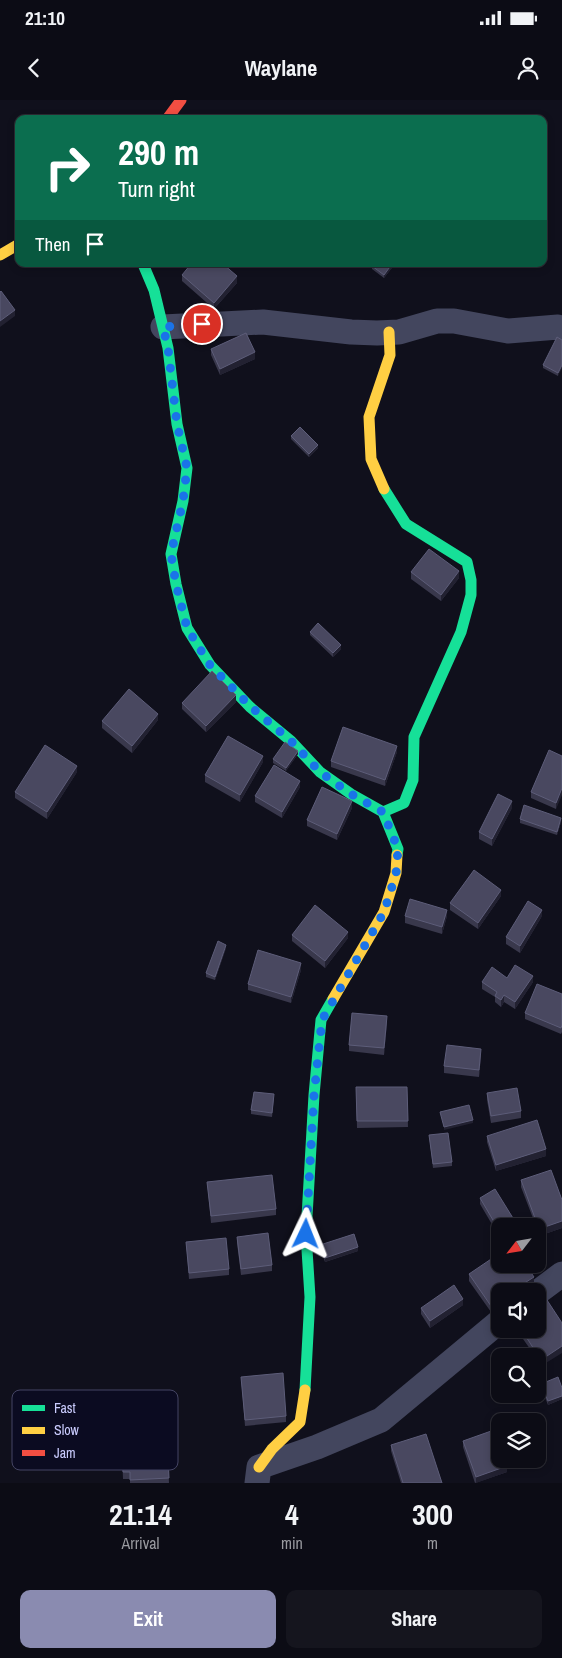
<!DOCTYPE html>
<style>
:root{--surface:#0c0c15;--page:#15151e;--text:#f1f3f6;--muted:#9a9ba0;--line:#2c2c34;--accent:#8a8bb0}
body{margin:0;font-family:"Archivo Narrow",sans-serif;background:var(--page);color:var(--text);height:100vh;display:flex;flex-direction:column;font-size:19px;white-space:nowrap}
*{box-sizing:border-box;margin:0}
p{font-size:16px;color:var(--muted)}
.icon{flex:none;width:28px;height:28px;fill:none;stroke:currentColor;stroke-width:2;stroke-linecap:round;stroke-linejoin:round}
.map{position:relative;height:1383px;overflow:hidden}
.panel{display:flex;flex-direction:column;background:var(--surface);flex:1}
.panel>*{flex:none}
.guide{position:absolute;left:15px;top:15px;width:532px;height:152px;border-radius:10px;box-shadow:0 2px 8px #0003,0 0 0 1px var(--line);background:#0b6e4f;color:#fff;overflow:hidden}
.needle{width:32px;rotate:239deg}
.controls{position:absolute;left:491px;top:1118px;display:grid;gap:10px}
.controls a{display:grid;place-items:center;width:55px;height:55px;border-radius:10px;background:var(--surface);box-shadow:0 2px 8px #0003,0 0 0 1px var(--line);font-size:25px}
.pin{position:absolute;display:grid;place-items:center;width:42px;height:42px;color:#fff;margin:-21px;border:2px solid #fff;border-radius:50%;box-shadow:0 1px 5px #0007}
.me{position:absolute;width:55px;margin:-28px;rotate:2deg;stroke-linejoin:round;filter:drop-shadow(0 0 4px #0008)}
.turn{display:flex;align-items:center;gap:18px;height:105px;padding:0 20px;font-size:22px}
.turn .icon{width:65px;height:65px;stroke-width:2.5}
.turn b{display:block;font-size:35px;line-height:42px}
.then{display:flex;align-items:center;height:48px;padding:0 20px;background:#0003;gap:10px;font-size:19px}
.eta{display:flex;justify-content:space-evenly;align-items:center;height:85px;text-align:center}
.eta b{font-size:30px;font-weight:700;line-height:35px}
.cta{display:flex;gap:10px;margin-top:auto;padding:10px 20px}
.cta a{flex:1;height:58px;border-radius:10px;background:var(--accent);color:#fff;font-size:20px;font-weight:700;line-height:58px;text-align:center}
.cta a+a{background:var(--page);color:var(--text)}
.status{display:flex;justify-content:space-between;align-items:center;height:35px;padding:0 25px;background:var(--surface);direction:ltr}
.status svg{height:14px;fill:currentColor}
header{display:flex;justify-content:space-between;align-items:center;height:65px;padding:0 20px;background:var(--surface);font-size:22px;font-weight:700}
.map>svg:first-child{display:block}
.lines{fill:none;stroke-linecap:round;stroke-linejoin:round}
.street{stroke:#43465e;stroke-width:25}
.fast{stroke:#16e098;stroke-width:11}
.slow{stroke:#ffcf43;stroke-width:11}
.jam{stroke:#f24e42;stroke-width:11}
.wall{fill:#39384c}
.shaded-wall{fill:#222131}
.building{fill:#494860;stroke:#5d5d79}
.route{stroke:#1a73e8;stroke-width:9;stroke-dasharray:0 16.2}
.key{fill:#0b0b21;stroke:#454564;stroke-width:1}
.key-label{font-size:14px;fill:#cbcdff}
</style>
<div class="status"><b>21:10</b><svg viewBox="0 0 49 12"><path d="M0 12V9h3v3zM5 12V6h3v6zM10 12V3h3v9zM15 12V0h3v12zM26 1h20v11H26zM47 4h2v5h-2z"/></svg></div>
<header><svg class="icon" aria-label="back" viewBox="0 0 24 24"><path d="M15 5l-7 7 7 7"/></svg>Waylane<svg class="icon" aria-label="person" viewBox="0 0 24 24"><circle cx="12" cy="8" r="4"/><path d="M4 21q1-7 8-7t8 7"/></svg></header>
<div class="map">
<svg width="562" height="1383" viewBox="0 0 562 1383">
<rect width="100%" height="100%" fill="#10101c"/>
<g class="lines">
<path class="street" d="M163,227L263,222L351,232L377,233L399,232L437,221H454L508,231L558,227L562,229
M538,1192L562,1174
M257,1383L259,1367L317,1347L381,1320L500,1221"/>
<path class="fast" d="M143,164L154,190L168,248L177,324L187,368L183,401L171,454L176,484L187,528L210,565L250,607L291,641L320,672L351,694L383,712L398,749L397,755
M383,712L404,703L413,680L414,637L461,532L471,495V480L467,462L406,424L384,389
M305,1290L310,1197L306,1134L314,995L321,920L333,899"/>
<path class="slow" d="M0,155L19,144
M384,389L371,359L369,317L390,255L389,232
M333,899L384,812L396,773L397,755
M259,1367L272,1349L300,1322L305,1290"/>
<path class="jam" d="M167,19L181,0"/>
</g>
<path class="wall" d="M374,164H395L384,178L372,169V166Z
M182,175L237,183L214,209L182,181Z
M562,240L558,276L543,268V265Z
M211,249L255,259L220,275L211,255Z
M291,336L318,348L309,357L291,339Z
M411,472L459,478L441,501L411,479Z
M310,532L341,549L333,557L310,535Z
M236,602L206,632L182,609V603Z
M158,620L132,653L102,628V621Z
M397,652L385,686L331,667V661Z
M298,654L286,671L273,663V659Z
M562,656L556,709L531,698V692Z
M263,662L240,702L205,682V675Z
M77,672L47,719L15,698V692Z
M300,687L282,718L255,702V696Z
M352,708L337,740L307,726V720Z
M512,708L492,746L479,739V732Z
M520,719L561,722L557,735L520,723Z
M501,796L478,829L450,810V803Z
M405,816H447L442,834L405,823Z
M542,816L520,853L506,844V837Z
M292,835L348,838L325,868L292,841Z
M226,848L215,880L206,877V873Z
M301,870L291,903L248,890V884Z
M507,878L533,882L515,909L504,902L501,907L495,902V897L482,889V882Z
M562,894V932L561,934L525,919V913Z
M387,923L384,955L349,951V945Z
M481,956L479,977L444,973V966Z
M356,987H407L408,1027L357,1028Z
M487,993L521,1011V1018L491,1023L487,1000Z
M274,997L272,1017L251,1014V1010Z
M429,1035L452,1062V1066L433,1068Z
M487,1036L546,1056L496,1071L487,1042Z
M521,1080L562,1100V1128L539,1136L538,1131V1126H536L521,1087Z
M207,1082L276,1109V1115L211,1123Z
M480,1098L516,1126L500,1138L480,1104Z
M237,1137L272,1165V1171L241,1175L237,1143Z
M186,1142L229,1169V1175L189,1179Z
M320,1145L358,1151L325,1162L320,1148Z
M469,1174L534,1183L521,1191H500V1206L491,1212L469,1181Z
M545,1197L541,1266L538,1261V1256H535L516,1229H538Z
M463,1205L430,1228L421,1214V1208Z
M241,1277L286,1316V1322L245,1326Z
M541,1284L562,1288V1299L548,1305L541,1287Z
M167,1338L169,1383H130V1379H123L122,1355H126L125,1339Z
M463,1341L507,1372L475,1383L463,1347Z
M391,1345L442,1383H401L391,1351Z"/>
<path class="shaded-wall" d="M392,164H395L384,178V175Z
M237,176V183L214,209V203Z
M15,210V216L0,227V221Z
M255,252V259L220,275V269Z
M562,265V268L558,276V273Z
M318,345V348L309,357V354Z
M459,471V478L441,501V495Z
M341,545V549L333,557V553Z
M236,595V602L206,632V626Z
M158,614V620L132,653V646Z
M397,646V652L385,686V680Z
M298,651V654L286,671V668Z
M263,656V662L240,702V695Z
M77,666V672L47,719V712Z
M300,681V687L282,718V712Z
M562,688V695L556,709V703Z
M352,701V708L337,740V734Z
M512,701V708L492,746V739Z
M561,718V722L557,735V732Z
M501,790V796L478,829V823Z
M447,810V816L442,834V827Z
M542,810V816L520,853V846Z
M348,832V838L325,868V861Z
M226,845V848L215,880V877Z
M301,863V870L291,903V897Z
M533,876V882L515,909V902Z
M504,895V902L501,907V900Z
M387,916V923L384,955V948Z
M481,949V956L479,977V970Z
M473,1020V1023L444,1030V1027Z
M546,1049V1056L496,1071V1065Z
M562,1121V1128L539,1136V1129Z
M516,1123V1126H509Z
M358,1147V1151L325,1162V1158Z
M534,1177V1183L521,1191H512Z
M463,1199V1205L430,1228V1221Z
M500,1199V1206L491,1212V1206Z
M562,1246V1253L541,1266V1260Z
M562,1296V1299L548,1305V1301Z
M540,1336V1343L538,1344V1337Z
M507,1366V1372L476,1383V1377Z"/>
<path class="building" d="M191,164H223L237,176L214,203L182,175Z
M374,164H392L384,175L372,166Z
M1,191L15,210L0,221V192Z
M246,233L255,252L220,269L211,249Z
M557,237L562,240V265L558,273L543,265Z
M300,327L318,345L309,354L291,336Z
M429,449L459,471L441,495L411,472Z
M318,523L341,545L333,553L310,532Z
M212,571L236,595L206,626L182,603Z
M129,589L158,614L132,646L102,621Z
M343,627L397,646L385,680L331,661Z
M228,636L263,656L240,695L205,675Z
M285,642L298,651L286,668L273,659Z
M45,645L77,666L47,712L15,692Z
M549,650L562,656V688L556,703L531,692Z
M274,665L300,681L282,712L255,696Z
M322,687L352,701L337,734L307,720Z
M498,694L512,701L492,739L479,732Z
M524,705L561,718L557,732L520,719Z
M474,770L501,790L478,823L450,803Z
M410,799L447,810L442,827L405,816Z
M528,801L542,810L520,846L506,837Z
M315,805L348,832L325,861L292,835Z
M218,841L226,845L215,877L206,873Z
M258,850L301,863L291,897L248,884Z
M515,865L533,876L515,902L504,895L501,900L495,896L497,892L482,882L492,867L507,878Z
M537,884L562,894V925L561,928L525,913Z
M352,913L387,916L384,948L349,945Z
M447,945L481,949L479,970L444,966Z
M356,987H407L408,1021H357Z
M517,988L521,1011L491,1016L487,993Z
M254,992L274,994L272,1013L251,1010Z
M469,1005L473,1020L444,1027L440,1012Z
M537,1020L546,1049L496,1065L487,1036Z
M448,1033L452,1062L433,1064L429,1035Z
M551,1070L562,1100V1121L539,1129L521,1080Z
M272,1075L276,1109L211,1116L207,1082Z
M495,1089L516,1123L509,1126H500V1132L480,1098Z
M268,1133L272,1165L241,1169L237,1137Z
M354,1134L358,1147L325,1158L320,1145Z
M226,1138L229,1169L189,1173L186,1142Z
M500,1153V1164H525L534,1177L512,1191H500V1199L491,1206L469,1174Z
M454,1185L463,1199L430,1221L421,1208Z
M545,1197L562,1223V1246L541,1260L521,1229H538V1202Z
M283,1273L286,1316L245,1320L241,1277Z
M558,1277L562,1288V1296L548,1301L541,1284Z
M534,1317L535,1321H520Z
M538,1328L540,1336L538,1337Z
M494,1330L500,1346V1359H504L507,1366L476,1377L463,1341Z
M426,1334L442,1383H403L391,1345Z
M167,1338L169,1378L130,1380V1372H123L122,1355H127L125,1339Z"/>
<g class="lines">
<path class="route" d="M202,224L163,227L168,248L177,324L187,368L183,401L171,454L176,484L187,528L210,565L250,606L291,641L320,672L351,694L383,712L398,749L396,774L384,812L322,920L314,995L306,1134"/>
</g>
<rect x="12" y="1290" width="166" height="80" rx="8" class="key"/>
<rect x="22" y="1305" width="23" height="6" fill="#16e098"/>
<rect x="22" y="1327" width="23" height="7" fill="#ffcf43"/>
<rect x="22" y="1350" width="23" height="6" fill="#f24e42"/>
<g class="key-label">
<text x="54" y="1313">Fast</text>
<text x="54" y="1335">Slow</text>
<text x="54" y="1358">Jam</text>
</g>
</svg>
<div class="controls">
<a><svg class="needle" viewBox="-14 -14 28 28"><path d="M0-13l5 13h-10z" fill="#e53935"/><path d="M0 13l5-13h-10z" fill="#9a9ba0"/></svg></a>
<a><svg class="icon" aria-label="sound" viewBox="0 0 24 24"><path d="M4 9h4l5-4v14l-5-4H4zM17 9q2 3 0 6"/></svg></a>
<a><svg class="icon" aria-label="search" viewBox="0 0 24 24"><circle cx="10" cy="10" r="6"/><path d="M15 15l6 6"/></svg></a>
<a><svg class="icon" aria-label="layers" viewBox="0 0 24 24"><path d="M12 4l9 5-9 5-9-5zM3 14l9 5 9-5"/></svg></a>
</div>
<div class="pin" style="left:202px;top:224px;background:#d93025"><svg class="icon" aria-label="arrive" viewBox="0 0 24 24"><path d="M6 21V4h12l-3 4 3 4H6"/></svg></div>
<svg class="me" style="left:306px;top:1134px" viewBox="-20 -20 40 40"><path d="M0-17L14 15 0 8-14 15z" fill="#1a73e8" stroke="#fff" stroke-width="4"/></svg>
<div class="guide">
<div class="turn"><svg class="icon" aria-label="right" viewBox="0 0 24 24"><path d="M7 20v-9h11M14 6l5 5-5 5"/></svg><div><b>290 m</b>Turn right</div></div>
<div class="then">Then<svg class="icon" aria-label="arrive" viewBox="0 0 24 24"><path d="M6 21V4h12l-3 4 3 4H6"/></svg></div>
</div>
</div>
<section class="panel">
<div class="eta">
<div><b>21:14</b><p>Arrival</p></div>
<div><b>4</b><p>min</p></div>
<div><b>300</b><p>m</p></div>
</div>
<div class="cta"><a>Exit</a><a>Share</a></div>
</section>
